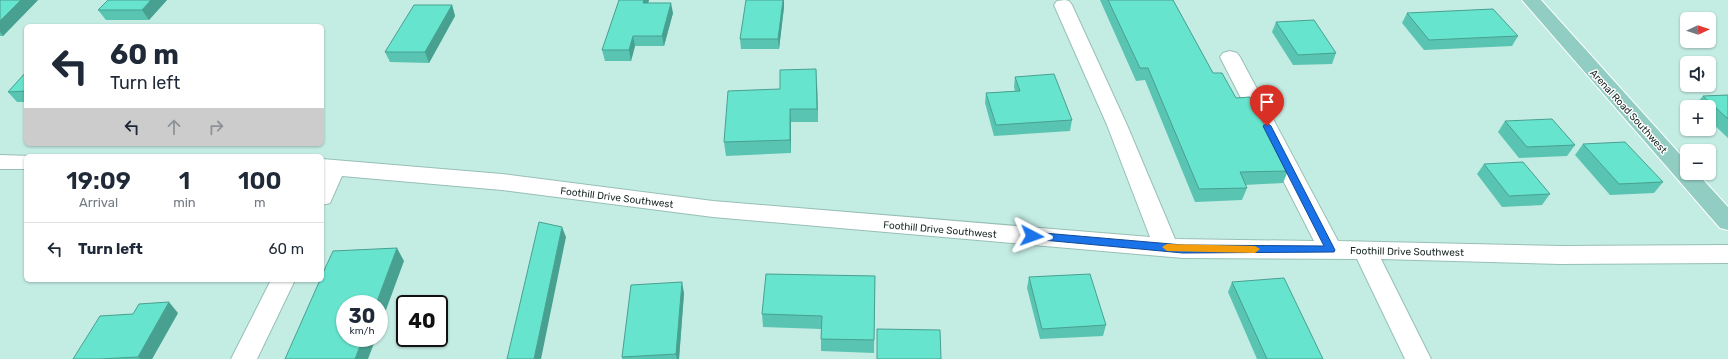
<!DOCTYPE html>
<meta charset="utf-8">
<style>
:root{--surface:#fff;--page:#f2f2f3;--text:#1f2937;--muted:#747a83;--line:#e0e1e3}
body{margin:0;font-family:Rubik,sans-serif;background:var(--page);color:var(--text);height:100vh;display:flex;flex-direction:column;font-size:15px;white-space:nowrap}
*{box-sizing:border-box;margin:0}
p{font-size:13px;color:var(--muted)}
.icon{flex:none;width:22px;height:22px;fill:none;stroke:currentColor;stroke-width:2;stroke-linecap:round;stroke-linejoin:round}
.map{position:relative;flex:1;overflow:hidden}
.panel{position:absolute;left:24px;top:154px;width:300px;height:128px;display:flex;flex-direction:column;background:var(--surface);border-radius:6px;box-shadow:0 1px 3px #0004}
.panel>*{flex:none}
.banner{position:absolute;left:24px;top:24px;width:300px;height:122px;border-radius:6px;box-shadow:0 1px 3px #0004;background:#fff;color:var(--text);overflow:hidden}
.needle{width:26px;rotate:86deg}
.tools{position:absolute;left:1680px;top:12px;display:grid;gap:8px}
.tools a{display:grid;place-items:center;width:36px;height:36px;border-radius:6px;background:var(--surface);box-shadow:0 1px 3px #0004;font-size:20px}
.speed{position:absolute;left:336px;top:295px;display:flex;gap:8px;font-size:20px;font-weight:700;text-align:center}
.speed>*{display:grid;place-content:center;width:52px;height:52px;border-radius:50%;background:var(--surface);box-shadow:0 1px 3px #0004;line-height:1}
.speed small{font-size:10px;font-weight:400}
.speed .limit{border:2px solid #111;border-radius:6px;background:#fff;color:#111}
.pin{position:absolute;display:grid;place-items:center;width:34px;height:34px;color:#fff;margin:-41px -17px;border-radius:50% 50% 50% 0;rotate:-45deg;box-shadow:0 0 4px #0007}
.pin .icon{rotate:45deg}
.me{position:absolute;width:44px;margin:-22px;rotate:94deg;stroke-linejoin:round;filter:drop-shadow(0 0 3px #0008)}
.turn{display:flex;align-items:center;gap:14px;height:84px;padding:0 20px;font-size:18px}
.turn .icon{width:52px;height:52px;stroke-width:2.5}
.turn b{display:block;font-size:28px;line-height:34px}
.lanes{display:flex;align-items:center;height:38px;padding:0 20px;background:#0003;justify-content:center;gap:20px;direction:ltr}
.lanes .off{opacity:.35}
.eta{display:flex;justify-content:space-evenly;align-items:center;height:68px;text-align:center}
.eta b{font-size:24px;font-weight:600;line-height:28px}
ul{padding:0;list-style:none}
li{display:flex;align-items:center;gap:12px;height:52px;padding:0 20px;border-top:1px solid var(--line)}
li div{flex:1}
li b{display:block;font-size:15px}
li em{font-style:normal}
.map>svg:first-child{display:block}
.lines{fill:none;stroke-linecap:round;stroke-linejoin:round}
.minor-casing{stroke:#97bfb6;stroke-width:2}
.major-casing{stroke:#fff;stroke-width:2}
.minor{fill:#fff;fill-rule:evenodd}
.major{fill:#91cdc2;fill-rule:evenodd}
.wall{fill:#59c4b1}
.shaded-wall{fill:#48a090}
.building{fill:#67e4ce;stroke:#48a090}
.route{fill:#1a73e8;stroke:#114b97}
.slow{fill:#f59e0b}
.labels{text-anchor:middle;stroke-width:3;stroke-linejoin:round;paint-order:stroke}
.street-label{font-size:10px;fill:#182724;stroke:#fff}
</style>
<div class="map">
<svg width="1728" height="359" viewBox="0 0 1728 359">
<rect width="100%" height="100%" fill="#c3ece3"/>
<g class="lines">
<defs>
<path id="minor" d="M1065,0L1069,1L1072,5L1127,125L1175,239L1314,241L1220,57L1223,53L1230,51L1237,53L1240,57L1338,241L1560,246L1728,245V263L1560,264L1381,259L1431,359H1405L1357,259L1183,258L713,217L502,190L342,176L330,203L322,205V159L502,174L713,201L1150,237L1107,125L1054,5L1057,1Z
M0,155L31,156H26V169H0Z
M271,280H295L257,359H231Z"/>
<path id="major" d="M1522,0H1541L1687,162V173H1697L1728,207V230L1720,228Z"/>
</defs>
<use href="#minor" class="minor-casing"/>
<use href="#major" class="major-casing"/>
<use href="#minor" class="minor"/>
<use href="#major" class="major"/>
</g>
<path class="wall" d="M0,0H38L3,36H0Z
M167,0L149,20H106L98,10Z
M619,0H649L648,3L673,13L664,46H635L631,61H605L602,50Z
M1100,0H1173L1213,73L1236,98L1288,171L1283,183L1245,185L1247,188L1242,200L1195,202L1145,80L1136,81Z
M452,5L455,16L429,63L390,62L385,52Z
M784,7L779,49H741L740,39Z
M1407,13L1518,36L1512,46L1424,50L1402,23Z
M1276,22L1336,53L1332,64L1293,65L1272,32Z
M26,72V102H17L8,92Z
M1015,77L1072,120L1070,131L994,136L985,103L986,93L1015,91L1014,87Z
M817,82L818,122H791V153L726,156L724,142L780,89Z
M1728,95V138L1709,120V107H1695L1694,106L1703,96Z
M1505,121L1575,145L1567,156L1519,158L1498,132Z
M1583,144L1663,182L1654,193L1610,195L1575,155Z
M1484,164L1550,194L1542,205L1502,207L1477,174Z
M875,276L874,353L821,351V329L763,327L762,314Z
M1029,277L1106,325L1103,336L1040,339L1027,288Z
M1232,282L1323,359H1257L1228,292Z
M684,293L679,359H622V357Z
M178,313L152,359H73Z"/>
<path class="shaded-wall" d="M21,0H38L3,36L0,32V21Z
M151,0H167L149,20L142,10Z
M644,0H649L645,13L643,3Z
M783,0H784V7L779,49L778,39Z
M671,3L673,13L664,46L662,36Z
M452,5L455,16L429,63L425,52Z
M633,36L635,46L631,61L629,50Z
M816,69L817,82L818,122L817,109Z
M790,109L791,122V153L790,140Z
M562,227L566,237L541,359H534Z
M397,248L404,261L379,329V304H376Z
M682,282L684,293L679,359H677L676,354Z
M169,302L178,313L152,359H140L138,357Z
M363,338H376L368,359H355Z"/>
<path class="building" d="M0,0H21L0,21Z
M108,0H151L142,10H98Z
M619,0H644L643,3H671L662,36H633L629,50H602Z
M746,0H783L778,39H740Z
M1108,0H1173L1213,73H1222L1236,98L1250,97L1288,171L1240,172L1247,188L1199,189L1148,68H1140Z
M414,5H452L425,52H385Z
M1493,9L1518,36L1429,40L1407,13Z
M1314,20L1336,53L1298,55L1276,22Z
M816,69L817,109H790V140L724,142L728,91L780,89V70Z
M26,72V91L8,92Z
M1054,74L1072,120L996,125L986,93L1020,91L1015,77Z
M1728,95V119L1703,96Z
M1552,119L1575,145L1527,147L1505,121Z
M1625,142L1663,182L1619,184L1583,144Z
M1523,162L1550,194L1509,196L1484,164Z
M539,222L562,227L534,359H507Z
M397,248L376,304H345V338H363L355,359H285L320,280H322V275L333,251Z
M766,274L875,276L874,340L821,339L822,316L762,314Z
M1090,274L1106,325L1042,329L1029,277Z
M1284,278L1323,359H1267L1232,282Z
M682,282L676,354L622,357L631,285Z
M169,302L138,357L100,359H73L100,316L133,314L139,304Z
M877,329L940,330L941,359H877Z"/>
<path class="route" d="M1267,123L1271,126L1335,250L1334,252L1183,253L1032,239L1027,236L1032,232L1183,245L1324,246L1263,126Z"/>
<path class="slow" d="M1167,244L1255,246L1260,249L1255,253L1167,251L1162,247Z"/>
<g class="labels">
<g class="street-label">
<text transform="translate(1629 111) rotate(48)" y="4">Arenal Road Southwest</text>
<text transform="translate(617 197) rotate(7)" y="4">Foothill Drive Southwest</text>
<text transform="translate(940 229) rotate(5)" y="4">Foothill Drive Southwest</text>
<text transform="translate(1407 251) rotate(1)" y="4">Foothill Drive Southwest</text>
</g>
</g>
</svg>
<div class="tools">
<a><svg class="needle" viewBox="-14 -14 28 28"><path d="M0-13l5 13h-10z" fill="#e53935"/><path d="M0 13l5-13h-10z" fill="#747a83"/></svg></a>
<a><svg class="icon" aria-label="sound" viewBox="0 0 24 24"><path d="M4 9h4l5-4v14l-5-4H4zM17 9q2 3 0 6"/></svg></a>
<a>+</a>
<a>−</a>
</div>
<div class="speed"><div>30<small>km/h</small></div><div class="limit">40</div></div>
<div class="pin" style="left:1267px;top:126px;background:#d93025"><svg class="icon" aria-label="arrive" viewBox="0 0 24 24"><path d="M6 21V4h12l-3 4 3 4H6"/></svg></div>
<svg class="me" style="left:1032px;top:236px" viewBox="-20 -20 40 40"><path d="M0-17L14 15 0 8-14 15z" fill="#1a73e8" stroke="#fff" stroke-width="4"/></svg>
<div class="banner">
<div class="turn"><svg class="icon" aria-label="left" viewBox="0 0 24 24"><path d="M17 20v-9H6M10 6l-5 5 5 5"/></svg><div><b>60 m</b>Turn left</div></div>
<div class="lanes"><svg class="icon" aria-label="left" viewBox="0 0 24 24"><path d="M17 20v-9H6M10 6l-5 5 5 5"/></svg><svg class="icon off" aria-label="ahead" viewBox="0 0 24 24"><path d="M12 20V5M6 11l6-6 6 6"/></svg><svg class="icon off" aria-label="right" viewBox="0 0 24 24"><path d="M7 20v-9h11M14 6l5 5-5 5"/></svg></div>
</div>
<section class="panel">
<div class="eta">
<div><b>19:09</b><p>Arrival</p></div>
<div><b>1</b><p>min</p></div>
<div><b>100</b><p>m</p></div>
</div>
<ul>
<li><svg class="icon" aria-label="left" viewBox="0 0 24 24"><path d="M17 20v-9H6M10 6l-5 5 5 5"/></svg><div><b>Turn left</b></div><em>60 m</em></li>
</ul>
</section>
</div>
